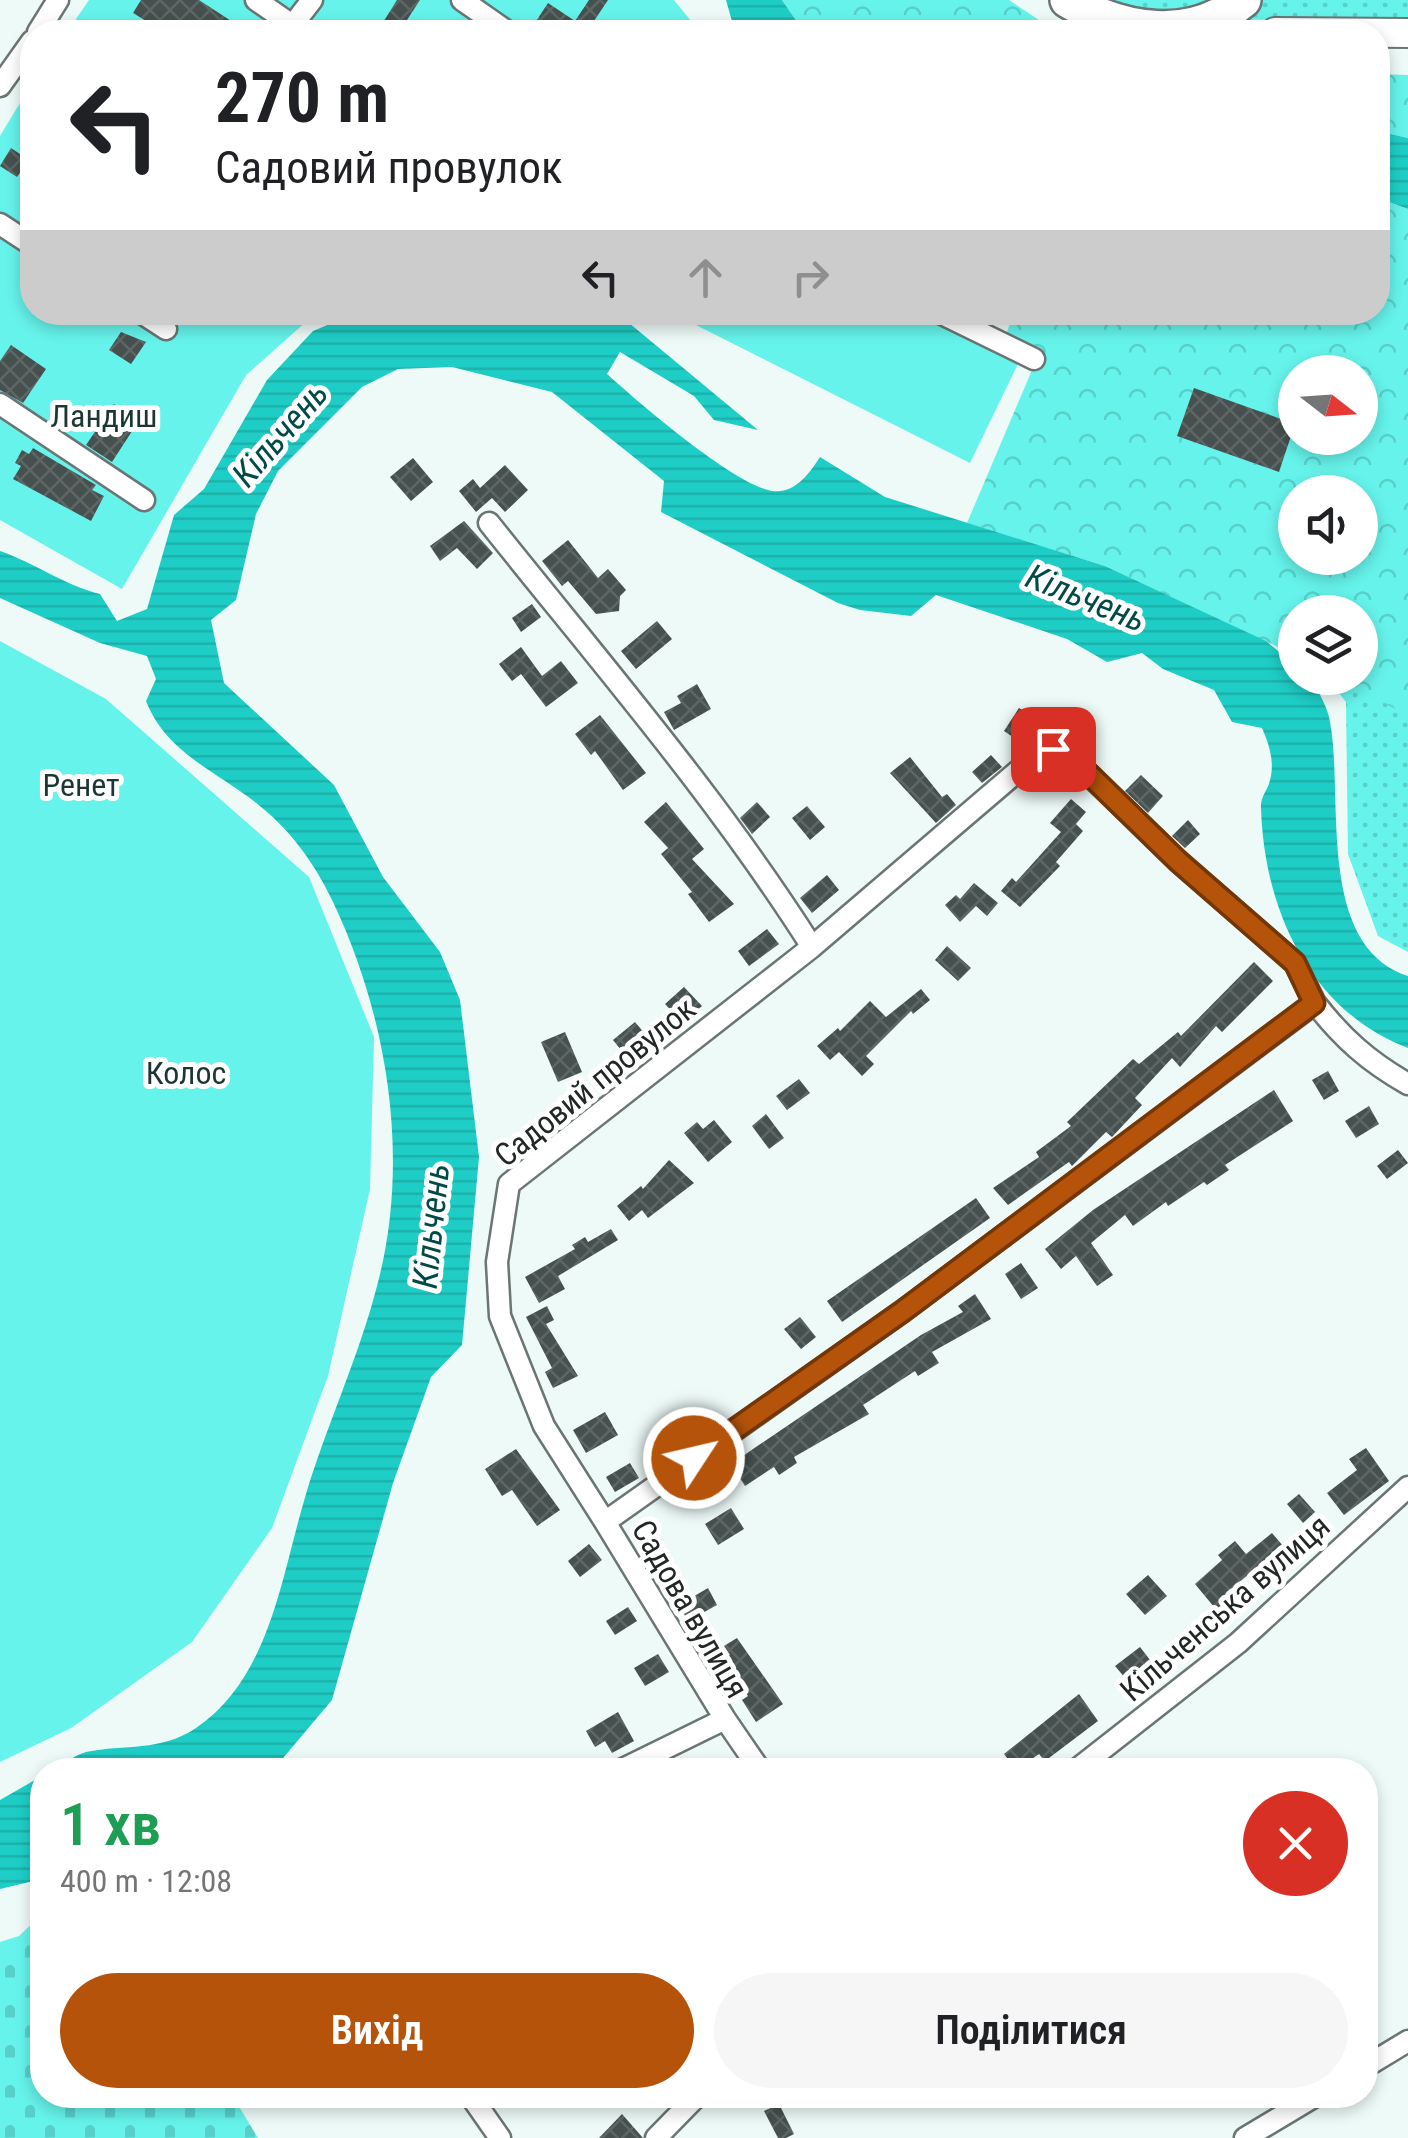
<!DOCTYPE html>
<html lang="uk">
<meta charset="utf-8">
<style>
:root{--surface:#fff;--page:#f6f6f6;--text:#202124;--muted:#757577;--accent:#b45309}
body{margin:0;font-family:"Roboto Condensed",sans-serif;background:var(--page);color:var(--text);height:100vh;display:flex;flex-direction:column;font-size:38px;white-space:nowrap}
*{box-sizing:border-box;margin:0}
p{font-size:32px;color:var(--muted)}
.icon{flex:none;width:55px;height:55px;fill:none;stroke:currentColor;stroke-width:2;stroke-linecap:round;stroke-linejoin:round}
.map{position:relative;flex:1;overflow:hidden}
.panel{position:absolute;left:30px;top:1758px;width:1348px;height:350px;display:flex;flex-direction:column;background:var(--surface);border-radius:40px;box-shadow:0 5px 15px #0003}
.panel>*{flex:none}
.top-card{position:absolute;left:20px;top:20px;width:1370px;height:305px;border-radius:40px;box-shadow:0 5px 15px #0003;background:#fff;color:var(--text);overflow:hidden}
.needle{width:65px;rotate:107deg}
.controls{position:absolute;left:1278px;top:355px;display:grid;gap:20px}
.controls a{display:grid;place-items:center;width:100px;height:100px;border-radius:50%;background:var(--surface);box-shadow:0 5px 15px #0003;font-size:50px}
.pin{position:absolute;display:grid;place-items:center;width:85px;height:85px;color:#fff;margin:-42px;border-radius:20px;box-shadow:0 5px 15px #0006}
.me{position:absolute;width:110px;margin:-55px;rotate:55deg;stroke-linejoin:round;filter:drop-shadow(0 0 8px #0008)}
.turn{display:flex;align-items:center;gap:35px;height:210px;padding:0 30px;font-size:45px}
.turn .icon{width:130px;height:130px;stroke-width:2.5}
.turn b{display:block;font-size:70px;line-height:85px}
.lanes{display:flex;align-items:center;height:95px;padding:0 30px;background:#0003;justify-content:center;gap:50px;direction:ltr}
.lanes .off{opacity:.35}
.round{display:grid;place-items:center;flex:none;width:105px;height:105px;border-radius:52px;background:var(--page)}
.head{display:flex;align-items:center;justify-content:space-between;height:170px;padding:0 30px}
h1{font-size:60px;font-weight:600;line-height:75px;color:#1e9e55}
.primary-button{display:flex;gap:20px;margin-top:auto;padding:20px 30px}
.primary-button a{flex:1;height:115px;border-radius:60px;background:var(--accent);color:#fff;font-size:40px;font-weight:600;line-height:115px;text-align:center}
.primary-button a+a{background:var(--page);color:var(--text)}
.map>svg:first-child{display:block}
.grass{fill:url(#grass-dots)}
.forest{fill:url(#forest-crowns);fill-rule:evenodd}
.cemetery{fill:url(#cemetery-stones)}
.garden{fill:#65f3eb}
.water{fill:url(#water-rules)}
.building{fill:url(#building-cross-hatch)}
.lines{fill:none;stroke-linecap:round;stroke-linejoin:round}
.street-casing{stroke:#6a7574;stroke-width:25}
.secondary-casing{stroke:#6a7574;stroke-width:32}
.highway-casing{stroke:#6a7574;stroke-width:40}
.street{stroke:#fff;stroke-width:20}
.secondary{stroke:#fff;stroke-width:28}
.highway{stroke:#fff;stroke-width:35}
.route-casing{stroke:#753606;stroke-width:25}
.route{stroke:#b45309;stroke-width:18}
.labels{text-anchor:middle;stroke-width:10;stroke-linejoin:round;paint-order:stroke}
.park-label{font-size:32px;fill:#1c3634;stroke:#fff}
.street-label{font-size:32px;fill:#222726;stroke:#fff}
.water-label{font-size:35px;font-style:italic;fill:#004a47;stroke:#fff}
</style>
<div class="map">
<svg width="1408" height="2138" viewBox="0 0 1408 2138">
<defs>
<pattern id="grass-dots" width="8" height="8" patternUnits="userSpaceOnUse" patternTransform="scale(2.5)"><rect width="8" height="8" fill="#65f3eb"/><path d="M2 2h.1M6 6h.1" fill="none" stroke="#57d0c9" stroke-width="1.8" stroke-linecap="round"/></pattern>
<pattern id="forest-crowns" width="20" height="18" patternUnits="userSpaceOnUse" patternTransform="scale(2.5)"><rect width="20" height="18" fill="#65f3eb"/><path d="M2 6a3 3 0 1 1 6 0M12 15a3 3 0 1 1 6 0" fill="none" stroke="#57d0c9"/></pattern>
<pattern id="cemetery-stones" width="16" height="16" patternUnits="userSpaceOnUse" patternTransform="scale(2.5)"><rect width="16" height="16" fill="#65f3eb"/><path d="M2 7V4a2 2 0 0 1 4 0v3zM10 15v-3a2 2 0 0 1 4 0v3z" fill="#57d0c9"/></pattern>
<pattern id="water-rules" width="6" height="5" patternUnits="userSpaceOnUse" patternTransform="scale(2.5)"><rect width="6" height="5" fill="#1ecec6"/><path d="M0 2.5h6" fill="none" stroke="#1bb1aa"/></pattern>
<pattern id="building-cross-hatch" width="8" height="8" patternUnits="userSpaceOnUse" patternTransform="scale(2.5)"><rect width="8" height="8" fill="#45504f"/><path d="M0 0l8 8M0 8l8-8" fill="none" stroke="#5d6665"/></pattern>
</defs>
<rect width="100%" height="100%" fill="#edfaf8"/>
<path class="grass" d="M1100,0H1225L1158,17Z
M1261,0H1408V18L1227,20Z
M1408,263V952L1378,936L1348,854L1346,702L1327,678H1360V612H1309L1360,558V438Z"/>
<path class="forest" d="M782,0H1009L1057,32H804Z
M1378,74L1408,75V138L1378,131Z
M1378,198L1408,209V716L1340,678H1360V612H1295V655L1105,566L967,523L1035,363L1002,345L1014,313L1378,312ZM1295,372H1360V438H1295ZM1295,492H1360V558H1295Z"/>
<path class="cemetery" d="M42,1914V2095H232L258,2138H0V1942L19,1936Z"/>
<path class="garden" d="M89,0H674L700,32H67Z
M32,83V312L316,313L246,375L122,589L0,520V136Z
M672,313H967L1027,345L970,463Z
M0,641L106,699L309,877L374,1037L370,1189L328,1376L272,1528L192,1642L71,1728L0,1762Z"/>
<path class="water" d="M726,0H782L804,32H735Z
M1378,131L1408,138V209L1378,198Z
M356,313H617L758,430L714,420L694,396L620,352L607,374C638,402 733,484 772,491C795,494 809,474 820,457L885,497L1105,566L1266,641L1295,665V678L1312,679C1318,692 1328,707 1330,722C1344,796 1315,946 1408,976V1048C1309,1010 1264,909 1261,808C1260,797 1268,790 1270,780C1275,762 1269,744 1262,728L1232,722L1214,690L1163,669L1142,653L1107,662L1067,639L936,595L911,616L860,610L838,603L661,512L664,481L552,392L452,367L398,369L362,387L278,471L256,514L236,600L211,620L224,683L334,785L383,877L440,952L460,1000L479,1157L462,1345L431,1377L393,1483L332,1700L273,1770H53C63,1764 75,1755 86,1752C125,1744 160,1752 196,1728C269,1679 281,1579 304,1501C325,1428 358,1360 377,1286C411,1160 388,1018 333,902C314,862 290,829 255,802C214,770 166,752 146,701L156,679L147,656L100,643L0,598V551C35,563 64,585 100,594L117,621L147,609L174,515L204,489L267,380L313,331Z
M42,1776V1879L0,1889V1800Z"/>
<path class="building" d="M141,0H199L248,32H188L171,22L164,32L133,13Z
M397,0H420L407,20L411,23L405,32H377Z
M589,0H608L588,30L592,32H529L548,3L575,21Z
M11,148L29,160L17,177L0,166Z
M121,332L146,342L131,364L109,350Z
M11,345L46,369L23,403L0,390V361Z
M1194,388L1295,424L1279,472L1177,436Z
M114,404L138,422L112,462L86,445Z
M33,448L96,485L92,490L104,496L91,521L13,479L21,466L15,463L22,450L29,454Z
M413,458L433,482L411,501L390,477Z
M505,465L528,490L505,512L492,498L476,512L459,491L473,479L480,488Z
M464,521L493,553L477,569L457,548L440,561L430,546Z
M568,540L598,578L608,569L626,590L620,596L619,611L596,614L568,581L562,586L542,561Z
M532,604L541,617L521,632L512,618Z
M657,621L672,639L636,669L621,651Z
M521,647L542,676L561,661L578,683L546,707L521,674L512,681L499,664Z
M697,684L711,709L674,730L664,712L681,703L677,696Z
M1019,708L1043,723L1026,746L1004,731Z
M600,715L646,773L623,790L595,751L591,755L575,734Z
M991,755L1002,767L982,783L972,772Z
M910,757L942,797L947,794L956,805L936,823L890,773Z
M1141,775L1163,796L1148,813L1125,791Z
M1071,799L1086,812L1076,824L1083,831L1056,862L1060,866L1020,907L1001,891L1012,878L1016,882L1061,832L1050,823Z
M666,802L704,849L692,859L734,904L709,922L688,894L692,892L661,854L668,848L644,822Z
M757,802L770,817L752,834L740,818Z
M807,806L825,827L810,840L792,818Z
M1188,820L1200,834L1185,848L1172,836Z
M827,875L839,890L812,913L800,898Z
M974,883L998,903L987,916L976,906L960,922L945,905L956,895L960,899Z
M767,929L779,944L749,966L738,951Z
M947,946L971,968L958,981L935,960Z
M1254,962L1273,981L1222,1032L1216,1026L1180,1067L1172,1058L1135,1098L1142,1105L1112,1137L1106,1132L1072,1166L1069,1162L1008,1205L993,1188L1039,1157L1036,1152L1071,1126L1067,1122L1133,1059L1139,1064L1178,1032L1181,1036Z
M684,987L702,1006L682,1023L665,1004Z
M921,989L930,1000L913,1014L911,1011L866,1056L874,1064L862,1076L839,1052L830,1060L817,1046L838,1028L840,1031L870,1001L886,1017Z
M635,1022L651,1041L629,1060L613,1040Z
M565,1032L582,1072L558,1082L541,1042Z
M1328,1071L1339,1091L1324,1100L1312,1080Z
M799,1079L810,1093L787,1110L776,1096Z
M1274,1090L1293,1121L1225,1165L1229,1170L1207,1185L1204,1182L1168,1206L1166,1202L1133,1226L1125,1215L1091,1243L1113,1275L1097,1286L1076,1256L1061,1269L1045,1249L1093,1210Z
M1369,1106L1379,1124L1356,1138L1345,1121Z
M766,1114L784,1138L769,1149L752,1126Z
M714,1120L732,1142L708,1162L684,1133L697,1122L703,1129Z
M1398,1150L1408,1163L1387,1179L1377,1166Z
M669,1160L694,1183L648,1218L642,1210L629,1221L617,1206L641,1186L643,1189Z
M976,1198L990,1218L842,1322L827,1301Z
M611,1229L618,1240L558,1276L565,1289L539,1303L525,1277L575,1249L572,1245L585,1237L588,1242Z
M1021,1263L1038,1288L1021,1299L1005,1274Z
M975,1294L991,1319L932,1352L939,1363L918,1376L915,1371L863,1405L869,1414L794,1457L797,1463L779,1475L774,1467L745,1486L731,1464L921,1335L963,1312L958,1306Z
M547,1306L554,1320L546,1324L578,1376L553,1388L545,1372L552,1368L526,1317Z
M800,1317L816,1337L801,1349L784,1329Z
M605,1412L618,1435L586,1453L573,1430Z
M1366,1448L1389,1481L1344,1515L1327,1493L1357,1470L1349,1459Z
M516,1449L560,1510L537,1526L512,1490L502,1496L485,1469Z
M630,1463L639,1478L615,1492L606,1477Z
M1299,1494L1315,1512L1303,1523L1287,1504Z
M731,1508L744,1529L718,1545L705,1524Z
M1272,1533L1295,1560L1277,1575L1265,1560L1228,1592L1235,1600L1219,1613L1195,1584L1222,1560L1218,1555L1235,1541L1246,1554Z
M589,1544L602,1560L580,1577L568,1561Z
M1148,1575L1167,1596L1145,1615L1126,1594Z
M708,1588L717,1605L688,1621L679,1605Z
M628,1607L637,1621L615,1635L606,1621Z
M737,1638L783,1704L756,1722L742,1700L748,1696L723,1660L730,1655L724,1646Z
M1140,1647L1157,1669L1138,1683L1132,1675L1126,1679L1115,1666Z
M658,1654L669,1672L645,1686L634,1668Z
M1079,1694L1098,1721L1045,1761L1039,1754L1016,1770L1004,1754Z
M618,1712L634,1741L612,1753L605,1741L595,1747L586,1731Z
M779,2104L794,2134L786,2138H778L764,2111Z
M622,2114L643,2138H599Z"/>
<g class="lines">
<defs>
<path id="street" d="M256,0L302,32
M462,0L508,32
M292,26L312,0
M38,32L58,0
M0,86L32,41
M0,224L32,245
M140,312L166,329
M938,312L1034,359
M0,404L144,500
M489,523C599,661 717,797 812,947
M605,1522L544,1426L500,1316L497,1262L509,1184L812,947L1039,753L1053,749L1066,752L1178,861L1295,963L1315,1003
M725,1719L760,1770
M621,1770L725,1719L605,1522L903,1311L1315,1003C1342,1038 1369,1062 1408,1084
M1076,1770L1238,1643L1408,1487
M1365,2067L1408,2041
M470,2095L500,2138
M656,2138L698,2095
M1245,2138L1317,2095"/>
<path id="secondary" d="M1275,32L1408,33"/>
<path id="highway" d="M1068,0C1122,32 1191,44 1243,0"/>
</defs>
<use href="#street" class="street-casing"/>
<use href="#secondary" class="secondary-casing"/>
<use href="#highway" class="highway-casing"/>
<use href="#street" class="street"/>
<use href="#secondary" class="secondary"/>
<use href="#highway" class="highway"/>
</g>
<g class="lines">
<defs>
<path id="route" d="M694,1458L903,1311L1314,1003L1295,963L1178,861L1066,752L1053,749"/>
</defs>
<use href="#route" class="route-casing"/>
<use href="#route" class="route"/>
</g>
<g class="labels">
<g class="park-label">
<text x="104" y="427">Ландиш</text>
<text x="81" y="796">Ренет</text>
<text x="186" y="1084">Колос</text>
</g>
<g class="street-label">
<text transform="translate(595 1082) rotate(-39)" y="11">Садовий провулок</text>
<text transform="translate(1225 1608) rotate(-41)" y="11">Кільченська вулиця</text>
<text transform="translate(690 1609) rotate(60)" y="11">Садова вулиця</text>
</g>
<g class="water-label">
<text transform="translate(280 434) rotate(-49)" y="12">Кільчень</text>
<text transform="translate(1086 598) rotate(22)" y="12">Кільчень</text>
<text transform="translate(431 1226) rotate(-84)" y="12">Кільчень</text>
</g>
</g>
</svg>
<div class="controls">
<a><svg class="needle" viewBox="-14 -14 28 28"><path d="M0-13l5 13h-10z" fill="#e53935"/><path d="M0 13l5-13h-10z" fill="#757577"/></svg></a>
<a><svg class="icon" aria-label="sound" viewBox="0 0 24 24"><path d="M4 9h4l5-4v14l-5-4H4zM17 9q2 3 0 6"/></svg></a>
<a><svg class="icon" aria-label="layers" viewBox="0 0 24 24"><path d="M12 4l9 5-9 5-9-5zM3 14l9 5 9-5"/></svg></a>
</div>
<div class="pin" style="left:1053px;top:749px;background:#d93025"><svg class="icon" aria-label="arrive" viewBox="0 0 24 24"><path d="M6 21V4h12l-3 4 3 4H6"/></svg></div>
<svg class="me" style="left:694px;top:1458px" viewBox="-20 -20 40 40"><circle r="17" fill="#b45309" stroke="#fff" stroke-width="3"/><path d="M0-11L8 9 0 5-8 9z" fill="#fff"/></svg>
<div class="top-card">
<div class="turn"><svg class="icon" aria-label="left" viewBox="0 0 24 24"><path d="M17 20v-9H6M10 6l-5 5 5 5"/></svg><div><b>270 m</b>Садовий провулок</div></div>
<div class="lanes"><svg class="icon" aria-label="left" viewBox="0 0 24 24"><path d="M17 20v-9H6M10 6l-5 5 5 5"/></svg><svg class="icon off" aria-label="ahead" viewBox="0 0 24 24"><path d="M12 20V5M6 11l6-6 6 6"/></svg><svg class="icon off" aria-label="right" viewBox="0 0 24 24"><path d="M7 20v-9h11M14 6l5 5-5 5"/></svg></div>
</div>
<section class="panel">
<div class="head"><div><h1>1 хв</h1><p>400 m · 12:08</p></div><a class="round" style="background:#d93025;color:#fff"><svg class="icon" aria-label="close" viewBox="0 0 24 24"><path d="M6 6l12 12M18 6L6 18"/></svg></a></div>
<div class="primary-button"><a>Вихід</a><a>Поділитися</a></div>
</section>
</div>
